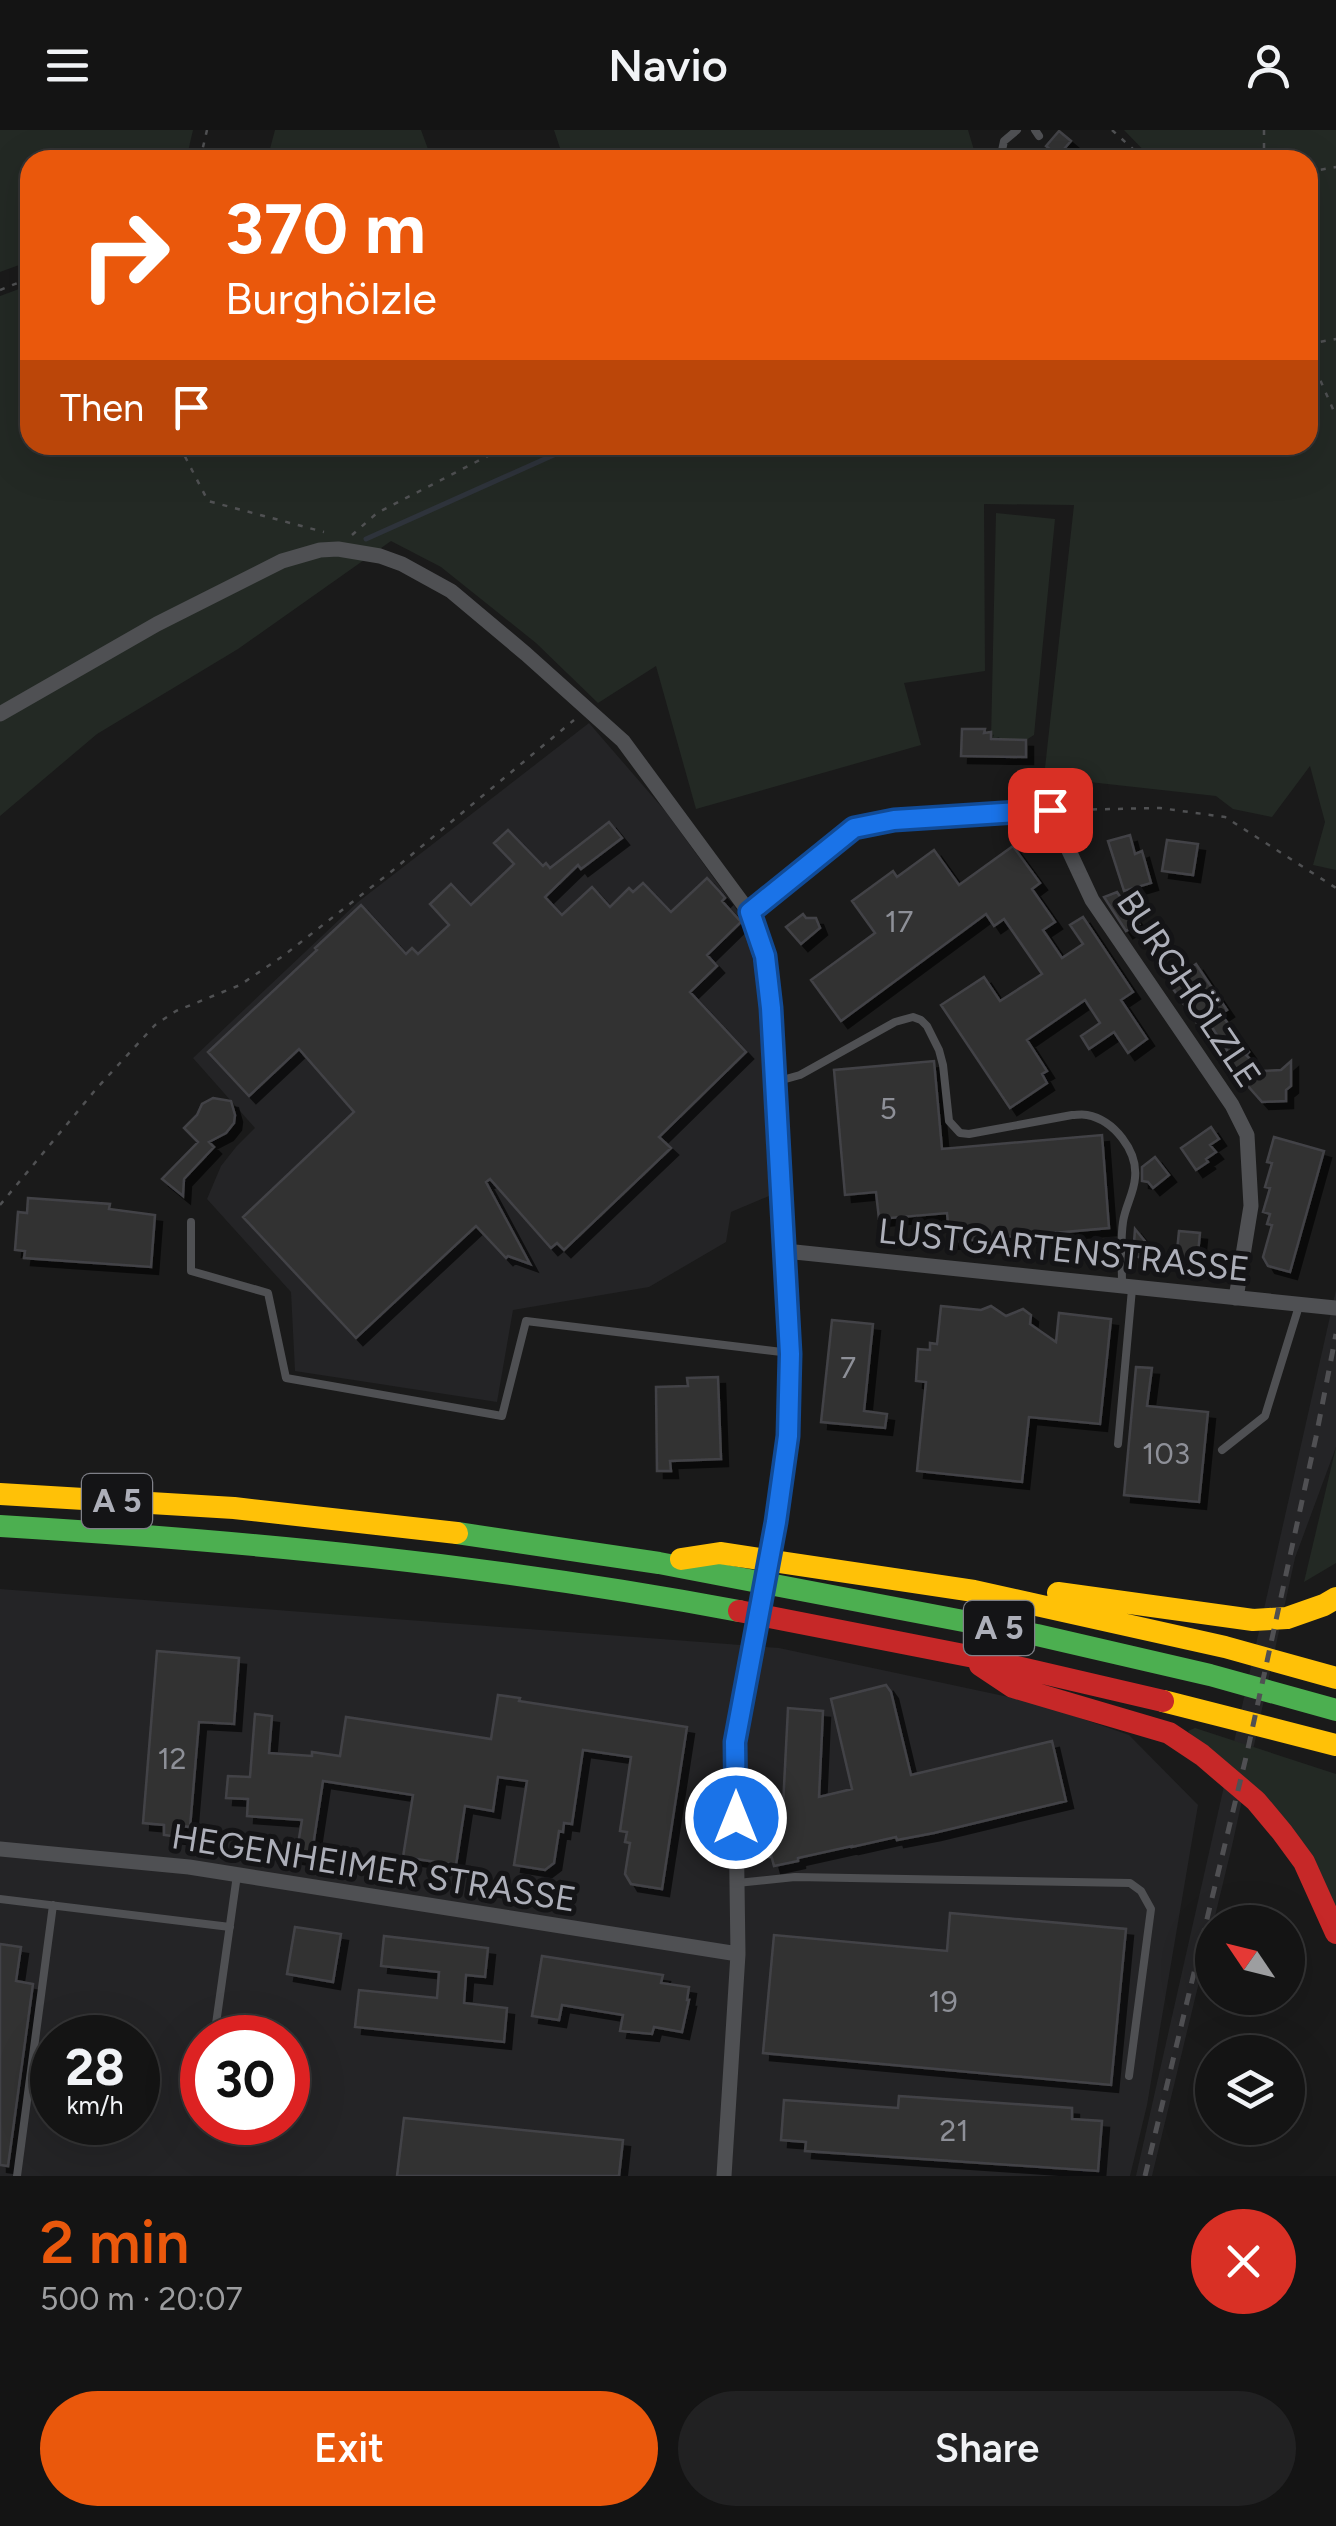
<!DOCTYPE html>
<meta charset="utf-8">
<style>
:root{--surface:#141414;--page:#212122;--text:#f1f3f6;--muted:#9d9ea0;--line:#333334;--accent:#ea580c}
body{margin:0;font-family:Figtree,sans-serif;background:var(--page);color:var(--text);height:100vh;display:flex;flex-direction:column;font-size:38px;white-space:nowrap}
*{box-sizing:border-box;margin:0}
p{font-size:32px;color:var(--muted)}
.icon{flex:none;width:55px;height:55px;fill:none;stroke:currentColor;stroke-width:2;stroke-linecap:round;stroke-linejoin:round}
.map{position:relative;height:2046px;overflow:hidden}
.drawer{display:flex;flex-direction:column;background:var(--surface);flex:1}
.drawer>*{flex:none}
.guide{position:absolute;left:20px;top:20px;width:1298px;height:305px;border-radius:30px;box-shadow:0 10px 40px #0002,0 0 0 2px var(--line);background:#ea580c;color:#fff;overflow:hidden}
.needle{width:65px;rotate:305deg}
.controls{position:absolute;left:1195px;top:1775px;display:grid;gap:20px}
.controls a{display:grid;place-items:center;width:110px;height:110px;border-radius:50%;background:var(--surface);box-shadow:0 10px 40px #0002,0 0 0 2px var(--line);font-size:50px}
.speed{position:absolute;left:30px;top:1885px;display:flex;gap:20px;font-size:50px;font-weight:700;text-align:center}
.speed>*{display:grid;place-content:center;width:130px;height:130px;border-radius:50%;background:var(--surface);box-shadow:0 10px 40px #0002,0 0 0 2px var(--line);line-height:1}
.speed small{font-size:25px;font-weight:400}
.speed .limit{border:15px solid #d22;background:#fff;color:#111}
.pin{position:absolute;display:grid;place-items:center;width:85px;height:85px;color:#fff;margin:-42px;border-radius:20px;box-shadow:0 5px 15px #0006}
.me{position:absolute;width:110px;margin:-55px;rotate:0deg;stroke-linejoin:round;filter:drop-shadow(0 0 8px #0008)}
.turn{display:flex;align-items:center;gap:35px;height:210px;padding:0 40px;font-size:45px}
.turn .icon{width:130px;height:130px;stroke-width:2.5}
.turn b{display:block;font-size:70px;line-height:85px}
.then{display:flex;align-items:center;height:95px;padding:0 40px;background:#0003;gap:20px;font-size:38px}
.round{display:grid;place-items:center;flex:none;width:105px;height:105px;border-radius:52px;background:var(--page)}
.summary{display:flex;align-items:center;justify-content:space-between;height:170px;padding:0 40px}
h1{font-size:60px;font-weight:600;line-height:75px;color:var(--accent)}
.cta{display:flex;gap:20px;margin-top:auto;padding:20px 40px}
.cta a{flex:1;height:115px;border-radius:60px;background:var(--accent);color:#fff;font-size:40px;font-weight:600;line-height:115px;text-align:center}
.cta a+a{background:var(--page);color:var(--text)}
header{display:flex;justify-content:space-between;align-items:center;height:130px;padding:0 40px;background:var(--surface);font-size:45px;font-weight:600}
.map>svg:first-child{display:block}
.built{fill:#242426;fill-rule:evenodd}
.green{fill:#232924}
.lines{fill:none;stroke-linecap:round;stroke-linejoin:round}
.stream{stroke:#2e333b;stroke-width:5}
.building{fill:#323233;stroke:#434346;stroke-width:2.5;filter:url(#shadow)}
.path{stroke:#505153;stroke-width:2.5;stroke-dasharray:5 8;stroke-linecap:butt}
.lane{stroke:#4f5053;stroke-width:8}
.street{stroke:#4f5053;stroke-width:15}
.fast{stroke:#4caf50;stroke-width:22}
.slow{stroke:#ffc107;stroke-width:22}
.jam{stroke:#c62828;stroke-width:22}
.rail{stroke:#505053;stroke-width:5;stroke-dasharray:12 10;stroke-linecap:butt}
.street-bridge{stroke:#4f5053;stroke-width:15}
.route-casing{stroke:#114b97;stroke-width:25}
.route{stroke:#1a73e8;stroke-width:18}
.labels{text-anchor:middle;stroke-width:10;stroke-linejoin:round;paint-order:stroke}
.number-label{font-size:30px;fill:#8e9098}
.shield{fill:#141416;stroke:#7f8088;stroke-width:2.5}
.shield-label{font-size:32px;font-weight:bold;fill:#adafb9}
.street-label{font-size:35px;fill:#adafb9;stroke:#141416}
</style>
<header><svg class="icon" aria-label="menu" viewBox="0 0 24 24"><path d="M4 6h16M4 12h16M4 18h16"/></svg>Navio<svg class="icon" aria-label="person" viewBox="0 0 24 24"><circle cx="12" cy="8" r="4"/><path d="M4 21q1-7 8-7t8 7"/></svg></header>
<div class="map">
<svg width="1336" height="2046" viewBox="0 0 1336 2046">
<defs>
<filter id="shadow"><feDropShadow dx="7" dy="7" stdDeviation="0" flood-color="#0009"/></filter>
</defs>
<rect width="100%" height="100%" fill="#1a1a1a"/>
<path class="built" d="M589,593L666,682L742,787L758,851L769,1066L731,1082L726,1112L649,1157L513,1180L497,1272L295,1241L291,1162L207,1069L221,1036L236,1017L255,998L193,928L358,772Z
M1336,1160V1317L1295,1428L1232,1716L1152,2046H1136Z
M0,1459L779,1518L1037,1573L1129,1605L1198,1675L1147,1975L1130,2046H0ZM52,1908H138V1992H52ZM202,1908H288V1992H202Z"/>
<path class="green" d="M0,0H193L186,30H30V131L0,142Z
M275,0H421L432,30H267Z
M554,0H968L977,30H564Z
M1124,0H1336V740L1313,735L1325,692L1310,636L1272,687L1233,679L1216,666L1044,647L1074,375L984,374L985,541L904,553L921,615L696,679L656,536L598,573L536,513L441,437L391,411L238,519L97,604L0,686V166L30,155V315H231L247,322L291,315H1308V30H1153Z
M996,383L1055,389L1034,605L1026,610L991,609Z
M1336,1317V1433L1304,1452Z
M1195,1598L1336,1644V1783L1188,1601Z"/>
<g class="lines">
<path class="stream" d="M366,409L576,315"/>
</g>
<path class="building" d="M1059,1L1071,11L1058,26L1046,16Z
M962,599H985L984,603L991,602V609L1026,610V627L961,626Z
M609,692L622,708L581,739L578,735L545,767L562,785L592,757L610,777L629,758L633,762L643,753L671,782L707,748L720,762L725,768L722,771L741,792L707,825L717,836L690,862L746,922L659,1007L671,1018L564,1120L557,1113L551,1118L490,1049L486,1052L530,1134L508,1126L506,1128L476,1096L356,1208L243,1087L354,982L299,919L249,966L208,922L317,820L315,818L361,775L406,824L412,818L418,824L449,795L430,774L451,754L471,775L514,734L494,713L508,700L543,736L546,733L550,738Z
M1130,705L1135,724L1142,721L1151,753L1124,761L1108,711Z
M1167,710L1198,714L1193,745L1162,741Z
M1013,716L1040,753L1032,759L1055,792L1043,800L1062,828L1083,814L1070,795L1083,787L1133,862L1121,870L1147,909L1128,923L1114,902L1089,919L1081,906L1100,893L1085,870L1027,910L1047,941L1042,944L1047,953L1010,978L941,875L984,847L1000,871L1042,844L1004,789L994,796L986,784L841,891L811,850L875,803L852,771L893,741L897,747L934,720L959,755Z
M1117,762L1139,794L1126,801L1104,767Z
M803,784L806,788H816L820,798L801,814L786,797Z
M1196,834L1227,880L1221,884L1249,922L1246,925L1262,941L1281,940L1291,931V956L1286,960V971L1262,972L1247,955L1249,953L1223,923L1227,920L1209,893L1201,899L1169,853Z
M934,931L942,1019L1102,1005L1109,1098L950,1112L947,1083L879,1089L876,1062L845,1065L834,940Z
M213,968L231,971L235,985L234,993L226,1003L209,1012L214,1017L184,1049L183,1066L162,1049L198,1012L184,998L197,985L202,974Z
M1211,997L1219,1009L1210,1015L1216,1022L1206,1029L1208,1032L1196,1040L1181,1018Z
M1274,1007L1324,1021L1290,1142L1268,1136L1263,1127L1272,1095L1267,1094L1270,1084L1263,1082L1270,1058L1265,1057L1272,1033L1267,1032Z
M1155,1027L1169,1045L1153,1058L1148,1052L1142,1051V1037Z
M28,1068L110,1074L109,1079L155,1085L151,1137L24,1128L25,1121L15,1120L18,1082L27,1083Z
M1135,1099L1153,1121L1142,1130L1139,1127L1133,1126Z
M1179,1101L1200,1103L1197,1133L1176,1131Z
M941,1176L981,1180L991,1176L1006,1186L1023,1179L1031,1185L1030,1194L1056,1212L1059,1183L1111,1189L1100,1294L1029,1287L1022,1352L917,1341L926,1252L916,1251L918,1219L930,1220V1213L937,1214Z
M832,1190L873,1194L864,1281L887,1284L885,1298L821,1292Z
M1136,1237L1152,1238L1147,1276L1208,1282L1199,1372L1124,1365Z
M718,1247L721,1329L670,1331L671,1341H657L656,1257L688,1256L687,1248Z
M157,1521L239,1528L234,1594L199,1592L190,1697L181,1696L180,1707L164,1705V1695L143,1693Z
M886,1555L891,1562L911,1645L1052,1611L1066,1671L934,1703L897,1710L896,1707L852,1717V1716L798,1728V1731L774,1736L769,1717L776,1716L772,1697L778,1696L773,1678L783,1676L788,1578L823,1581L819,1667L852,1659L831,1569Z
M498,1565L520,1568L519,1571L687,1597L662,1759L631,1754L625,1744L630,1713L625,1712L627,1702L620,1701L631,1627L583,1620L572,1694L564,1693L563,1702L559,1701L554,1733L545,1740L514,1735L527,1651L498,1647L493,1681L465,1676L456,1735L403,1727L413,1665L323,1651L311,1729L296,1727L302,1690L247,1686L248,1669L226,1668L228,1646L250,1647L255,1584L272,1586L269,1623L312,1626V1622L340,1626L346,1587L491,1609Z
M950,1783L1126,1799L1111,1955L763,1923L774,1805L947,1821Z
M295,1797L341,1804L333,1852L287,1844Z
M384,1806L488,1818L485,1847L466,1845L464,1873L507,1878L504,1912L355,1897L359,1860L437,1868L439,1842L381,1836Z
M0,1814L21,1817L16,1851L33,1854L8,2036L0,2035Z
M542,1826L663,1845L661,1853L689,1857L687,1870H689L682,1902L654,1897L652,1904L620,1901L623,1885L562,1875L559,1890L532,1886Z
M899,1966L1072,1978V1989L1102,1991L1098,2041L805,2021L806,2012L781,2010L784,1970L898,1978Z
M404,1988L623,2010L619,2046H397Z"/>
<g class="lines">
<path class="path" d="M1112,0L1145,30
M1264,0V30
M200,30L207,0
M1308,42L1336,37
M0,160L30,148
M1308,214L1336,209
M1308,228L1318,245L1336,286
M179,315L208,371L324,402
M352,405L377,383L509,315
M1066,680L1160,678L1225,687L1336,758
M0,1075L97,958L155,895L176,881L240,855L283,826L392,741L574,590
M753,1727H772"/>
<path class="lane" d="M1035,0L1039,6
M1000,30L1004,11L1017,0
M775,952L800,945L895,892L913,887L921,890L927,896L939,920L943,935L949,991L960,1003L969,1004L1072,985C1077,985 1082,984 1087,985C1114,990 1138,1021 1135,1048C1134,1063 1125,1077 1123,1092C1120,1112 1122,1134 1122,1154
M191,1092V1141L268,1163L286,1248L502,1286L526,1191L790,1223
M1118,1314L1132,1159
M1222,1320L1265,1286L1299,1176
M737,1753L795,1747L1130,1753L1141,1761L1151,1779L1129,1946
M0,1769L230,1797
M214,1908L237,1745
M17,2046L53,1775"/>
<path class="street" d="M0,584L157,494L282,431L320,420L338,419L380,426L402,434L451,461L526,524L623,611L749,782L765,826L775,952L790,1223L788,1306L775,1393
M749,782L854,698L894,690L1050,680L1092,770L1232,975L1247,1005L1251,1076L1236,1168
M785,1121L1336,1178
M0,1719L189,1737L738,1824
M724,2046L738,1824L735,1612L746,1546"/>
<path class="fast" d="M0,1396C248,1411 495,1435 739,1481
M457,1403L659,1433L1037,1505L1210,1545L1336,1580"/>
<path class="slow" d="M0,1364L234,1378L457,1403
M681,1429L720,1423L974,1461L1225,1517L1336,1548
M1058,1463L1253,1490L1287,1488L1324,1475L1336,1468
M1163,1571L1336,1615"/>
<path class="jam" d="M739,1481L974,1527L1163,1571
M980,1535L1013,1557L1169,1603L1202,1625L1256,1671L1282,1702L1304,1732L1336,1803"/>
<path class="rail" d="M1145,2046L1247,1623L1316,1307L1336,1204"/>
<path class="street-bridge" d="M746,1546L775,1393"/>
</g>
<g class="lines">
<defs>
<path id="route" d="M736,1688L735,1612L776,1392L788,1306L790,1224L771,878L765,826L750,782L854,698L894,690L1050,680"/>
</defs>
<use href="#route" class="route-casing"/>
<use href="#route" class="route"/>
</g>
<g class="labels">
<g class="number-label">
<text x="899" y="802">17</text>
<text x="888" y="989">5</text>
<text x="848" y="1248">7</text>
<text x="1166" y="1334">103</text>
<text x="172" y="1639">12</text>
<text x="943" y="1882">19</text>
<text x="954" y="2011">21</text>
</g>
<g class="shield">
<rect x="82" y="1344" width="70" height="54" rx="8"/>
<rect x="964" y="1471" width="70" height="54" rx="8"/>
</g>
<g class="shield-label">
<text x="117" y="1382">A 5</text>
<text x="999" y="1509">A 5</text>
</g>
<g class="street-label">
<text transform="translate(1189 859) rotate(56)" y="12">BURGHÖLZLE</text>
<text transform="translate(1064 1120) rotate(6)" y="12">LUSTGARTENSTRASSE</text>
<text transform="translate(374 1738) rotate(9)" y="12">HEGENHEIMER STRASSE</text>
</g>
</g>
</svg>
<div class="controls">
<a><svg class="needle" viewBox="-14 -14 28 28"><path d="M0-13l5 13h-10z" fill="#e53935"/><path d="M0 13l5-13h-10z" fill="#9d9ea0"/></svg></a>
<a><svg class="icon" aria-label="layers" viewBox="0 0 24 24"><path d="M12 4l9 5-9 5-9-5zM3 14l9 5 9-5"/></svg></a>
</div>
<div class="speed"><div>28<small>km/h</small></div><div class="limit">30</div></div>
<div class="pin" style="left:1050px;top:680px;background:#d93025"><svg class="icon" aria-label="arrive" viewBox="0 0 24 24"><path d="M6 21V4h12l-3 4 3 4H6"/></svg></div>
<svg class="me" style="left:736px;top:1688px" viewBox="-20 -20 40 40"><circle r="17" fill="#1a73e8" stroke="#fff" stroke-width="3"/><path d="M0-11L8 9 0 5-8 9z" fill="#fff"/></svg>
<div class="guide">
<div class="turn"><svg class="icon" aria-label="right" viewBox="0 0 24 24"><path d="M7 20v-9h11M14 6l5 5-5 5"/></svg><div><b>370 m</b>Burghölzle</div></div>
<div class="then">Then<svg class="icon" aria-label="arrive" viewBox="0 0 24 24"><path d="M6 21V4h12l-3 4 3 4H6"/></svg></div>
</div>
</div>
<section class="drawer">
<div class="summary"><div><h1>2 min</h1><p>500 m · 20:07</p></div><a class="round" style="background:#d93025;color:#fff"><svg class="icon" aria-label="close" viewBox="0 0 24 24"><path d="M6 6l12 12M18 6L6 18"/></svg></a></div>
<div class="cta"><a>Exit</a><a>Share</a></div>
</section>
